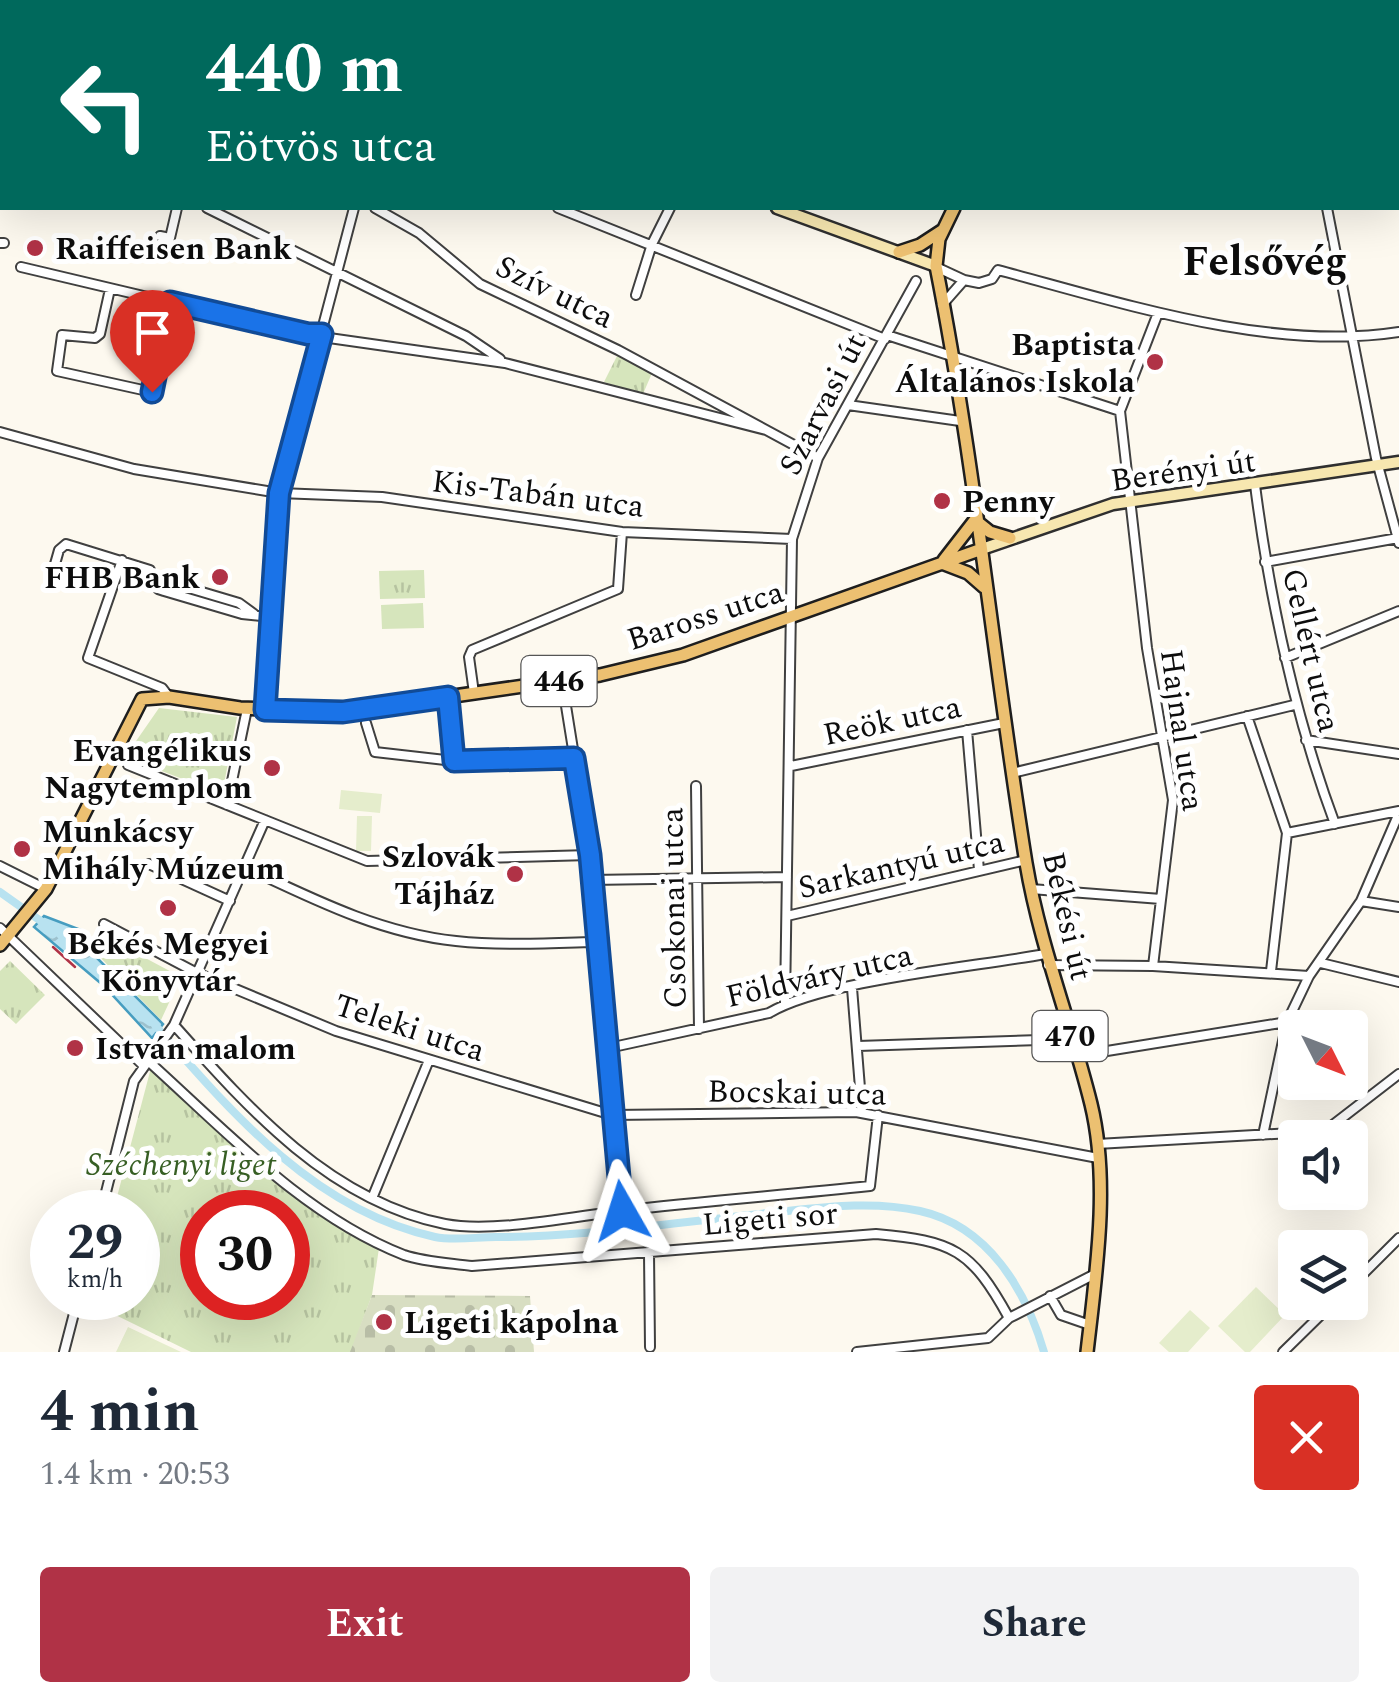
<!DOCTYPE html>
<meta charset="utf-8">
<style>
:root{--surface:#fff;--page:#f2f2f3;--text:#1f2937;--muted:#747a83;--accent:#b03246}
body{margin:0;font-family:Spectral,serif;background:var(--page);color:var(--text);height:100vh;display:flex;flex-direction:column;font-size:38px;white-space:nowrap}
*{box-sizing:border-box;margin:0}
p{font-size:32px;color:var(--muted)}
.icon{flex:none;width:55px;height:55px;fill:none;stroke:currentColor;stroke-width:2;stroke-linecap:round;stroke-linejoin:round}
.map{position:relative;height:1352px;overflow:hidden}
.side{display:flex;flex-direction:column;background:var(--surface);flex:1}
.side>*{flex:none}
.hud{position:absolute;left:0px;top:0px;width:1400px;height:210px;box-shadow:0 10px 40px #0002;background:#00695c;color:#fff;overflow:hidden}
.needle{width:65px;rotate:132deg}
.buttons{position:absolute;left:1278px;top:1010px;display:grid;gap:20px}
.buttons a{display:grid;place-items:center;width:90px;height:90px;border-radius:10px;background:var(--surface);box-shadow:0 10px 40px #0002;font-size:50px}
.speed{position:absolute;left:30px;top:1190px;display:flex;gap:20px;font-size:50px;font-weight:700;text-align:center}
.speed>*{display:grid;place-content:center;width:130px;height:130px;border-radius:50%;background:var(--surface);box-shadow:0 10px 40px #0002;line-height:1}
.speed small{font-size:25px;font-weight:400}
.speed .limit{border:15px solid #d22;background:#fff;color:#111}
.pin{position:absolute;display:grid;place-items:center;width:85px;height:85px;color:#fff;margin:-102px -42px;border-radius:50% 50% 50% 0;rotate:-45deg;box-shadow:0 0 10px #0007}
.pin .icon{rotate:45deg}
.me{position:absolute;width:110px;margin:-55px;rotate:354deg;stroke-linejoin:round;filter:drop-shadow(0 0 8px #0008)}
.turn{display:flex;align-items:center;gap:35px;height:210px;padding:0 40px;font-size:45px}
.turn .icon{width:130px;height:130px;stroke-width:2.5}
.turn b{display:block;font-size:70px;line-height:85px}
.round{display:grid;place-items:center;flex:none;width:105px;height:105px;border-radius:10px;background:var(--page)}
.overview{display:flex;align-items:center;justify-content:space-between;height:170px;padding:0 40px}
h1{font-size:60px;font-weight:700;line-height:75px}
.primary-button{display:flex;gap:20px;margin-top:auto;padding:20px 40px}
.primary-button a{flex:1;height:115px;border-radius:10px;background:var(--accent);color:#fff;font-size:40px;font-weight:700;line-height:115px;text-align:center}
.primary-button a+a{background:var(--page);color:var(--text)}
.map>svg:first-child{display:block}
.grass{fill:url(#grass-tufts);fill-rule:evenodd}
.cemetery{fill:url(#cemetery-stones)}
.pitch{fill:#e5edcc}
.water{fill:url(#water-ripples);stroke:#469dc0;stroke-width:2.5}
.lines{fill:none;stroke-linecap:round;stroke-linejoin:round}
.canal{stroke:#b8e2f0;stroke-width:8}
.street-casing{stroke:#404040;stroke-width:12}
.secondary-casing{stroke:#2f2f2f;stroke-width:15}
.primary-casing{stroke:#1e1e1e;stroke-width:16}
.street{stroke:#fff;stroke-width:8}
.secondary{stroke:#f7e7b0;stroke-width:10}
.primary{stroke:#ecc071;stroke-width:11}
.rail{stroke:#b03246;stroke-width:2.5}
.route-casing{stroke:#114b97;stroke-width:25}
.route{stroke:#1a73e8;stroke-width:18}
.poi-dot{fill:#b03246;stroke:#fff;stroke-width:4}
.labels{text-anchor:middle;stroke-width:10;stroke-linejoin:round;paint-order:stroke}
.shield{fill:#fff;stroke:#565656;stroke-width:2.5}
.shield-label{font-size:30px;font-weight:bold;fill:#0d0d0d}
.poi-label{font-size:32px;font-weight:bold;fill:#0d0d0d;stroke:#fff;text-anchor:start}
.street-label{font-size:32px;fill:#0d0d0d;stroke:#fff}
.park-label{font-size:32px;font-style:italic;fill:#375f24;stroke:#fff}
.district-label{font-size:42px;font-weight:bold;fill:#0d0d0d;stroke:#fff}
</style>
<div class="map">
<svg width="1399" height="1352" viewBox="0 0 1399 1352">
<defs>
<pattern id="grass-tufts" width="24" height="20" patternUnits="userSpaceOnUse" patternTransform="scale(2.5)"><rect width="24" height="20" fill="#d6e5bc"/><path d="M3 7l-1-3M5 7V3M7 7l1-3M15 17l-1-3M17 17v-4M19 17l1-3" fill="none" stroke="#b6c3a0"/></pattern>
<pattern id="cemetery-stones" width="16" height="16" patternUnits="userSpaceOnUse" patternTransform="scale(2.5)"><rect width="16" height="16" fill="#d8dec2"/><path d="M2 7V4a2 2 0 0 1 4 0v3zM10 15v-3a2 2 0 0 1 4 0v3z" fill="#b8bda6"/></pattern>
<pattern id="water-ripples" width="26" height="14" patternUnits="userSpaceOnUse" patternTransform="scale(2.5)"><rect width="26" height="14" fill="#b8e2f0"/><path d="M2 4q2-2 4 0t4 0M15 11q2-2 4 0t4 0" fill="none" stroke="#9dc1cd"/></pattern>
</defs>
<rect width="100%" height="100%" fill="#fdf9ef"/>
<path class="grass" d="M617,356L652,373L643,394L604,382Z
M424,570L425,598L380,599L379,571Z
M423,603L424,628L382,629L381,605Z
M159,708L237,717L222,794L125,757Z
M104,936L181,977L161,1020L95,952Z
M10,961L45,995L16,1024L0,1009V971Z
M152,1064L288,1192L379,1248L372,1295L351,1352H191L89,1302L90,1298H138V1212H113ZM202,1212H288V1298H202Z"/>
<path class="cemetery" d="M372,1295L530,1296L534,1352H350Z"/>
<path class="pitch" d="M341,790L382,794L380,813L339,809Z
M357,816H372L371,851H356Z
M1256,1287L1285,1315L1250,1352H1245L1218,1326Z
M1190,1310L1210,1328L1188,1352H1169L1159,1343Z
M128,1327L181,1352H116Z"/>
<path class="water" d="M44,916L86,932L95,956L163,1024L152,1038L104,986L34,927Z"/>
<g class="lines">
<path class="canal" d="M0,892L45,924
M155,1025C231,1112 315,1211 435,1237C454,1241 476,1237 496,1237C586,1237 678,1222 768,1213C818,1208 870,1200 920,1211C988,1226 1026,1290 1044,1352"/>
<defs>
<path id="street" d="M775,0L779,2
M985,0L990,2
M1151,0L1156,2
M59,1L65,2
M411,2L413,0
M1227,2L1228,0
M1391,2L1392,0
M0,36H2
M0,103H2
M0,128H2
M0,163V174
M1398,198H1399
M207,208L466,336L500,359
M375,208L419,233L480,284L618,350L818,458
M558,208L885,339
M1327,208L1376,458L1399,543
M160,236L170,238L177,208
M0,243H4
M21,267L308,335L505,363L766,430
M936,267L964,280L979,283L992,279L998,270C1122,303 1270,352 1399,332
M110,289L100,334L95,338L62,335L57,371L152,392L170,302
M636,295L652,244L670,208
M942,305L964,280
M887,335L1120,411
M848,405L960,421
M0,432L134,469L279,493L382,497L622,532L792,539
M1255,485C1270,601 1294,714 1335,824
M122,560L88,658L162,688L169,697
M1265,562L1398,538
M51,578L59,550L66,544L150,570L158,589L164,591L242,614L270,617
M155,578L239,603L254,614
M1285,658L1399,611
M562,681L590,855L623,1211
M474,693L469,657L472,650L618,589L622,532
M449,697L454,761L574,758
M265,710L279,493L354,208
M1247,716L1287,833L1271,971
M366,723L375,752L454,761
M967,730L979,870
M1306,740L1399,754
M128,765L367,861L590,855
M791,766L1004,723
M1012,773L1294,705
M696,786L699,1029
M227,805L247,709
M1287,833L1399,811
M149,864L230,901
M0,866L46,889
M245,867C313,899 380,933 456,941C502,946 549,943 595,942
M591,880L787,877
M1031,889L1161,899
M1361,901L1399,907
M787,916L1026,860
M104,924L197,973L336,1031L612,1115L856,1112L1098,1158
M0,928L143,1065
M1321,963L1399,982
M1048,965L1153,966L1309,976
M1153,966L1173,800L1147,648L1120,411L1158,313
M852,988L862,1113
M785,1003L792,539L818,458L916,281
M174,1025C248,1108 330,1201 445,1224C492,1233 571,1217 619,1211C703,1201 786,1195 870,1186L878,1115
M858,1046L1071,1039
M604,1049L769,1013C825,980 975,967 1045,954
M1076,1056L1287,1022
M147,1060C225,1130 304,1216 404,1255C424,1262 450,1263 472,1266L876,1234C953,1241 971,1249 1009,1318
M1263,1135L1287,1022L1309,976L1361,901L1399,813
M1097,1144L1325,1131L1399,1074
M373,1196L429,1060
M101,1212L134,1081L174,1025L265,820
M649,1253L650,1347
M1350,1287L1399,1238
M1050,1296L1061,1315L1090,1325
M64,1352L78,1298
M857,1352L988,1338L1009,1318L1095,1274
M1283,1352L1334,1302"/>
<path id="secondary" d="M429,0L432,2
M777,208L936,266
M979,550L1113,504L1399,462"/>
<path id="primary" d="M1060,2L1061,0
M954,208L939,239L936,266C975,463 994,665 1026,863C1040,946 1071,1023 1091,1104C1110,1182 1096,1273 1087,1352
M899,252L920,245L943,230
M975,520L990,532L1010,538
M944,560L975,520
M942,563L968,573L984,587
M0,945L46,889L142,699L169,697L240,708L343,712L600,675L683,655L979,550"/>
</defs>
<use href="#street" class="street-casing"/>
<use href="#secondary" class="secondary-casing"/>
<use href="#primary" class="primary-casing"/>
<use href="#street" class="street"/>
<use href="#secondary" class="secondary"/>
<use href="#primary" class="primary"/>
<path class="rail" d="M53,947L75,967"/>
</g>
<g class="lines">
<defs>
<path id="route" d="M152,392L170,302L308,334H322L279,493L265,710L343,712L448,697L454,761L574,758L590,855L622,1211"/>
</defs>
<use href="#route" class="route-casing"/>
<use href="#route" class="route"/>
</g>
<g class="poi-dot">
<circle cx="35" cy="248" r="10"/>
<circle cx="1155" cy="362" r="10"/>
<circle cx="942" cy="501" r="10"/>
<circle cx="220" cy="577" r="10"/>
<circle cx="272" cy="768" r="10"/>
<circle cx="22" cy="849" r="10"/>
<circle cx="515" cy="874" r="10"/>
<circle cx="168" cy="908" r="10"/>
<circle cx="75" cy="1048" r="10"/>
<circle cx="384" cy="1322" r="10"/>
</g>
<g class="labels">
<g class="shield">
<rect x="521.5" y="656" width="75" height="50" rx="8"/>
<rect x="1032.5" y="1011" width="75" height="50" rx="8"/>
</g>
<g class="shield-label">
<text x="559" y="691">446</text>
<text x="1070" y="1046">470</text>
</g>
<g class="poi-label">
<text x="55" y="259">Raiffeisen Bank</text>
<text x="1135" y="355" text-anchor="end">Baptista<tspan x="1135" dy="37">Általános Iskola</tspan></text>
<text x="962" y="512">Penny</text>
<text x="200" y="588" text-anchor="end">FHB Bank</text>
<text x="252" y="761" text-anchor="end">Evangélikus<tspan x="252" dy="37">Nagytemplom</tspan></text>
<text x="42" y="842">Munkácsy<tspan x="42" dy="37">Mihály Múzeum</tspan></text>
<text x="495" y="867" text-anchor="end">Szlovák<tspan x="495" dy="37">Tájház</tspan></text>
<text x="168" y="954" text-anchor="middle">Békés Megyei<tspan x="168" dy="37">Könyvtár</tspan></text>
<text x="95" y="1059">István malom</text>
<text x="404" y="1333">Ligeti kápolna</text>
</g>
<g class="street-label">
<text transform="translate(555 291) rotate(26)" y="11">Szív utca</text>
<text transform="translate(822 404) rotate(-63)" y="11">Szarvasi út</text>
<text transform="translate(1183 470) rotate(-8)" y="11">Berényi út</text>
<text transform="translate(538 493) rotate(7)" y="11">Kis-Tabán utca</text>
<text transform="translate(705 615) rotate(-18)" y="11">Baross utca</text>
<text transform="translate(1312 650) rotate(77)" y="11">Gellért utca</text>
<text transform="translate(892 720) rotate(-12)" y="11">Reök utca</text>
<text transform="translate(1183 730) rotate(82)" y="11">Hajnal utca</text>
<text transform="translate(901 864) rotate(-13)" y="11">Sarkantyú utca</text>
<text transform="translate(673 908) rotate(-91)" y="11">Csokonai utca</text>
<text transform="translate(1068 916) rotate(77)" y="11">Békési út</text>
<text transform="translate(819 975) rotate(-13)" y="11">Földváry utca</text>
<text transform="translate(410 1027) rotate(18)" y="11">Teleki utca</text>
<text transform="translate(797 1092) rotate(1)" y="11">Bocskai utca</text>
<text transform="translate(770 1218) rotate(-5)" y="11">Ligeti sor</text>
</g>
<g class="park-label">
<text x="181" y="1175">Széchenyi liget</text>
</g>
<g class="district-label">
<text x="1265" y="275">Felsővég</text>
</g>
</g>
</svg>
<div class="buttons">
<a><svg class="needle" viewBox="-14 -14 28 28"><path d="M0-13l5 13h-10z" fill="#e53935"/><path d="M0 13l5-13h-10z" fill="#747a83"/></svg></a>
<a><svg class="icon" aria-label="sound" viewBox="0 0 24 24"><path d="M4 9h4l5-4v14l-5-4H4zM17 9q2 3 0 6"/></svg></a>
<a><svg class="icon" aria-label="layers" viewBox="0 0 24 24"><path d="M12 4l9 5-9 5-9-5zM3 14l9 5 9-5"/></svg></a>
</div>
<div class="speed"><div>29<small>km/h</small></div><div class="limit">30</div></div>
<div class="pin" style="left:152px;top:392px;background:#d93025"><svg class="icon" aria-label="arrive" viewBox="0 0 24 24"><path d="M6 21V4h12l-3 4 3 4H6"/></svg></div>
<svg class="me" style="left:622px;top:1211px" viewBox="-20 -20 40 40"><path d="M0-17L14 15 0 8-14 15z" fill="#1a73e8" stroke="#fff" stroke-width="4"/></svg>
<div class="hud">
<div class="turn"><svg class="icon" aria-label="left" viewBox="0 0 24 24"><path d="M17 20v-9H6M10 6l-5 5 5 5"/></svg><div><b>440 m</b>Eötvös utca</div></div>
</div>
</div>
<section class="side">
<div class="overview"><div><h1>4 min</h1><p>1.4 km · 20:53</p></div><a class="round" style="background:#d93025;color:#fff"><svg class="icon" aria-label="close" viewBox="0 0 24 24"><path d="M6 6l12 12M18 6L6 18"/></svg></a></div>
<div class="primary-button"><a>Exit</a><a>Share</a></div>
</section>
